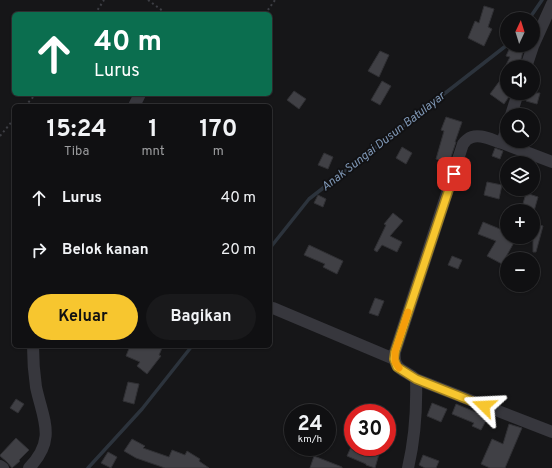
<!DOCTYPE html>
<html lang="id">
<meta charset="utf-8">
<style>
:root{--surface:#101012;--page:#19191b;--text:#f1f3f6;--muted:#9c9d9f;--line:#303032;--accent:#f7c62f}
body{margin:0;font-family:Overpass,sans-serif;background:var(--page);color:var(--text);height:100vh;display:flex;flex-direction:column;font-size:15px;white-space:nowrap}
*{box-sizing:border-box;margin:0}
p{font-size:13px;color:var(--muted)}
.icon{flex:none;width:22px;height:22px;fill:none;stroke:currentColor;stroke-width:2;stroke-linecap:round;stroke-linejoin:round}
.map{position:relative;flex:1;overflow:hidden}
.details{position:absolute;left:12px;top:104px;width:260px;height:244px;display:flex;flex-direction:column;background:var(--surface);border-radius:6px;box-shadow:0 1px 3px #0004,0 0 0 1px var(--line)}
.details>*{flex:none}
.hud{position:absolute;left:12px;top:12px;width:260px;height:84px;border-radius:6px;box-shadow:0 1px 3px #0004,0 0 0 1px var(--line);background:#0b6e4f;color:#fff;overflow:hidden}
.needle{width:26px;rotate:4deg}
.buttons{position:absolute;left:500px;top:12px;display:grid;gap:8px}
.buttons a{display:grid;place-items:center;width:40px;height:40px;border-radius:50%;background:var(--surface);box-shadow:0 1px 3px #0004,0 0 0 1px var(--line);font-size:20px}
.speed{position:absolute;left:284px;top:404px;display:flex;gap:8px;font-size:20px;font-weight:700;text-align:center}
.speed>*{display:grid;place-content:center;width:52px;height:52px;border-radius:50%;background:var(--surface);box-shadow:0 1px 3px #0004,0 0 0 1px var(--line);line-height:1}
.speed small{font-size:10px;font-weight:400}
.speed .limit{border:6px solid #d22;background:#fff;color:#111}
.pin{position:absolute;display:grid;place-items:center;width:34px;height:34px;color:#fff;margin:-17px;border-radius:8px;box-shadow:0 2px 6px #0006}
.me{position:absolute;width:44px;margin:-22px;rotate:291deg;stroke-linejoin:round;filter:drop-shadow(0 0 3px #0008)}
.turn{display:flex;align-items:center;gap:14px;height:84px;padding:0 16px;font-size:18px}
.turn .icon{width:52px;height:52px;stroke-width:2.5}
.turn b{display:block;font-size:28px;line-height:34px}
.eta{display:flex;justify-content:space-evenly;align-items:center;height:68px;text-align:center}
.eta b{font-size:24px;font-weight:700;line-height:28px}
.action{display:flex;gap:8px;margin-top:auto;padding:8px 16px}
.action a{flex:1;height:46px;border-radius:24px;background:var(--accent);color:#111;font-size:16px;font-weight:700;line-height:46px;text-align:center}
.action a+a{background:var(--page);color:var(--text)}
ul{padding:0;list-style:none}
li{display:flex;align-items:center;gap:12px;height:52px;padding:0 16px}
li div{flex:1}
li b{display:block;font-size:15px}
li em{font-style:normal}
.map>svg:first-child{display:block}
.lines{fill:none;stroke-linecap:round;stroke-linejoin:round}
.stream{stroke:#2c333c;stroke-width:3.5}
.building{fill:#404045;stroke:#303034}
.path{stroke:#3d3e44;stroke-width:2;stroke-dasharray:2 3;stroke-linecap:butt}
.street{stroke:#37373d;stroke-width:12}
.route-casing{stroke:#a1811f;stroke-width:10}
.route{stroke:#f7c62f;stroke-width:7}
.slow{stroke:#f59e0b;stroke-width:7}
.labels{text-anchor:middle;stroke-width:3.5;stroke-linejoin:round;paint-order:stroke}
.water-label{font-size:12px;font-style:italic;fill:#7e96b4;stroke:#111113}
</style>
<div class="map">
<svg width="552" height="468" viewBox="0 0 552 468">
<rect width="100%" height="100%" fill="#161618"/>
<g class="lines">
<path class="stream" d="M529,19L542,0
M270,248L309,199L507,45
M88,468L142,409L192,346"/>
</g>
<path class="building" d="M484,6L494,9L488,27L492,29L484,46L468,38L475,21L479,23Z
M511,45L523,51L519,67H505L510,57L506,56Z
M380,51L389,55L379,77L368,71Z
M507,71V93L510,94L508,98L504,104L490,94Z
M382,81L391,86L380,105L371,100Z
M294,91L306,99L299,109L287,100Z
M528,93H540L537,104L526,101Z
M446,117L462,122L455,142H456L449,163L436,159L444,131L441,130Z
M402,147L412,153L406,164L396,158Z
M495,148L503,151L500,159L492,156Z
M324,153L333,157L328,169L318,165Z
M487,182L502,185L499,199L484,195Z
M526,193L538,197L534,211H521Z
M318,195L326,199L323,207L314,203Z
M393,213L403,221L390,236L402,242L397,252L382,245L377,252L374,250L386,225L384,224Z
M483,222L507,232V237H517L502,264L487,256L496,241L478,234Z
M533,223L543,226L536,252H533Z
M309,245L343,261L337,274L323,267L325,264L304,255Z
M452,256L462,260L458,269L448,265Z
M375,298L384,301L378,316L369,313Z
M130,346H163L159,355L161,356L147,374L137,366L140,362L126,356Z
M128,382L139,384L134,404L123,401Z
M16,399L24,404L18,413L10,408Z
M432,403L447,409L441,422L427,416Z
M456,404L478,413L479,412L489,415L481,430L472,426L474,423L452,414Z
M509,424L522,428L505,468H490L481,464L492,439L503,444Z
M16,438L29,450L19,460L20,461L12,468L7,462L0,456V455Z
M132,439L145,446L143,448L169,457L172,450L185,455L187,451L200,459L199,461L209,468H165L136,458L124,451Z
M351,447H365L364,449L379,454L375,468L366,465V464L347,456Z
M108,452L117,457L111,468L101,463Z
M423,455L439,461L436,468H425L419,465Z
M314,456L342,467V468H310Z"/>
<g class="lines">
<path class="path" d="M148,0L167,14
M95,14L104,0
M265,14L275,0
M25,106L36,94
M0,136L14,119"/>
<path class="street" d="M526,67L533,46L552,4
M134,106L140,94
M511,115L518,93
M502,143L552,162
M273,308L394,359
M416,379L552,432
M0,466L3,468
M29,468C57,439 43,420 36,387C34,373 33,360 33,346
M408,468C415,438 417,410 416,379C404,369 393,371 395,352L463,144C465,142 466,140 468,139C477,132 492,140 502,143L507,127"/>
</g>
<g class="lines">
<defs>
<path id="route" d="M454,174L395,352L394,359L397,367L416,379L484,406"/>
</defs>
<use href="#route" class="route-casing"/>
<use href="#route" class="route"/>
<path class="slow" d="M399,368L395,362V352L408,312"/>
</g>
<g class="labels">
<g class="water-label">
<text transform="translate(383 141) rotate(-38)" y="4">Anak Sungai Dusun Batulayar</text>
</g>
</g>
</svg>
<div class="buttons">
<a><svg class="needle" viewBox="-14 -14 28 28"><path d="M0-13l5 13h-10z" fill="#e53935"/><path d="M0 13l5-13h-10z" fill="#9c9d9f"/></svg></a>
<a><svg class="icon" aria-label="sound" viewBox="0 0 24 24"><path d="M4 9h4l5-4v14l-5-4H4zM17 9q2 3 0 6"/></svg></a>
<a><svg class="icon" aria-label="search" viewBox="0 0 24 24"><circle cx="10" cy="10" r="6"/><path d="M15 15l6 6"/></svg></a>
<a><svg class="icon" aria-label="layers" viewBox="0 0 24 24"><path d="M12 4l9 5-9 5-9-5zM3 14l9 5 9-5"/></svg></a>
<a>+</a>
<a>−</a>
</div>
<div class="speed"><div>24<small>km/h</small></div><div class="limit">30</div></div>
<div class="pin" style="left:454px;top:174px;background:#d93025"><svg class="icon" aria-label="arrive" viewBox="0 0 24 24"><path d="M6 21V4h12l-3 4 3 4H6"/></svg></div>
<svg class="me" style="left:484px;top:406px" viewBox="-20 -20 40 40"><path d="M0-17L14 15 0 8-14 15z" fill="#f7c62f" stroke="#fff" stroke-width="4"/></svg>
<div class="hud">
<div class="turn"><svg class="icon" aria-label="ahead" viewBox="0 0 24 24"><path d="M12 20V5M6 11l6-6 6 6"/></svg><div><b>40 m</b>Lurus</div></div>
</div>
<section class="details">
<div class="eta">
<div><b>15:24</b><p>Tiba</p></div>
<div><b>1</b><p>mnt</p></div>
<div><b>170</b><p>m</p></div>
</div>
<ul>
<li><svg class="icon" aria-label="ahead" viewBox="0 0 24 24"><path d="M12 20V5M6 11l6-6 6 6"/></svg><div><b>Lurus</b></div><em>40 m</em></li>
<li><svg class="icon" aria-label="right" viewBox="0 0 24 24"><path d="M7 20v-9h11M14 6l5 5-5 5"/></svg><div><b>Belok kanan</b></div><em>20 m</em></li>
</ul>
<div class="action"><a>Keluar</a><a>Bagikan</a></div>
</section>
</div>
